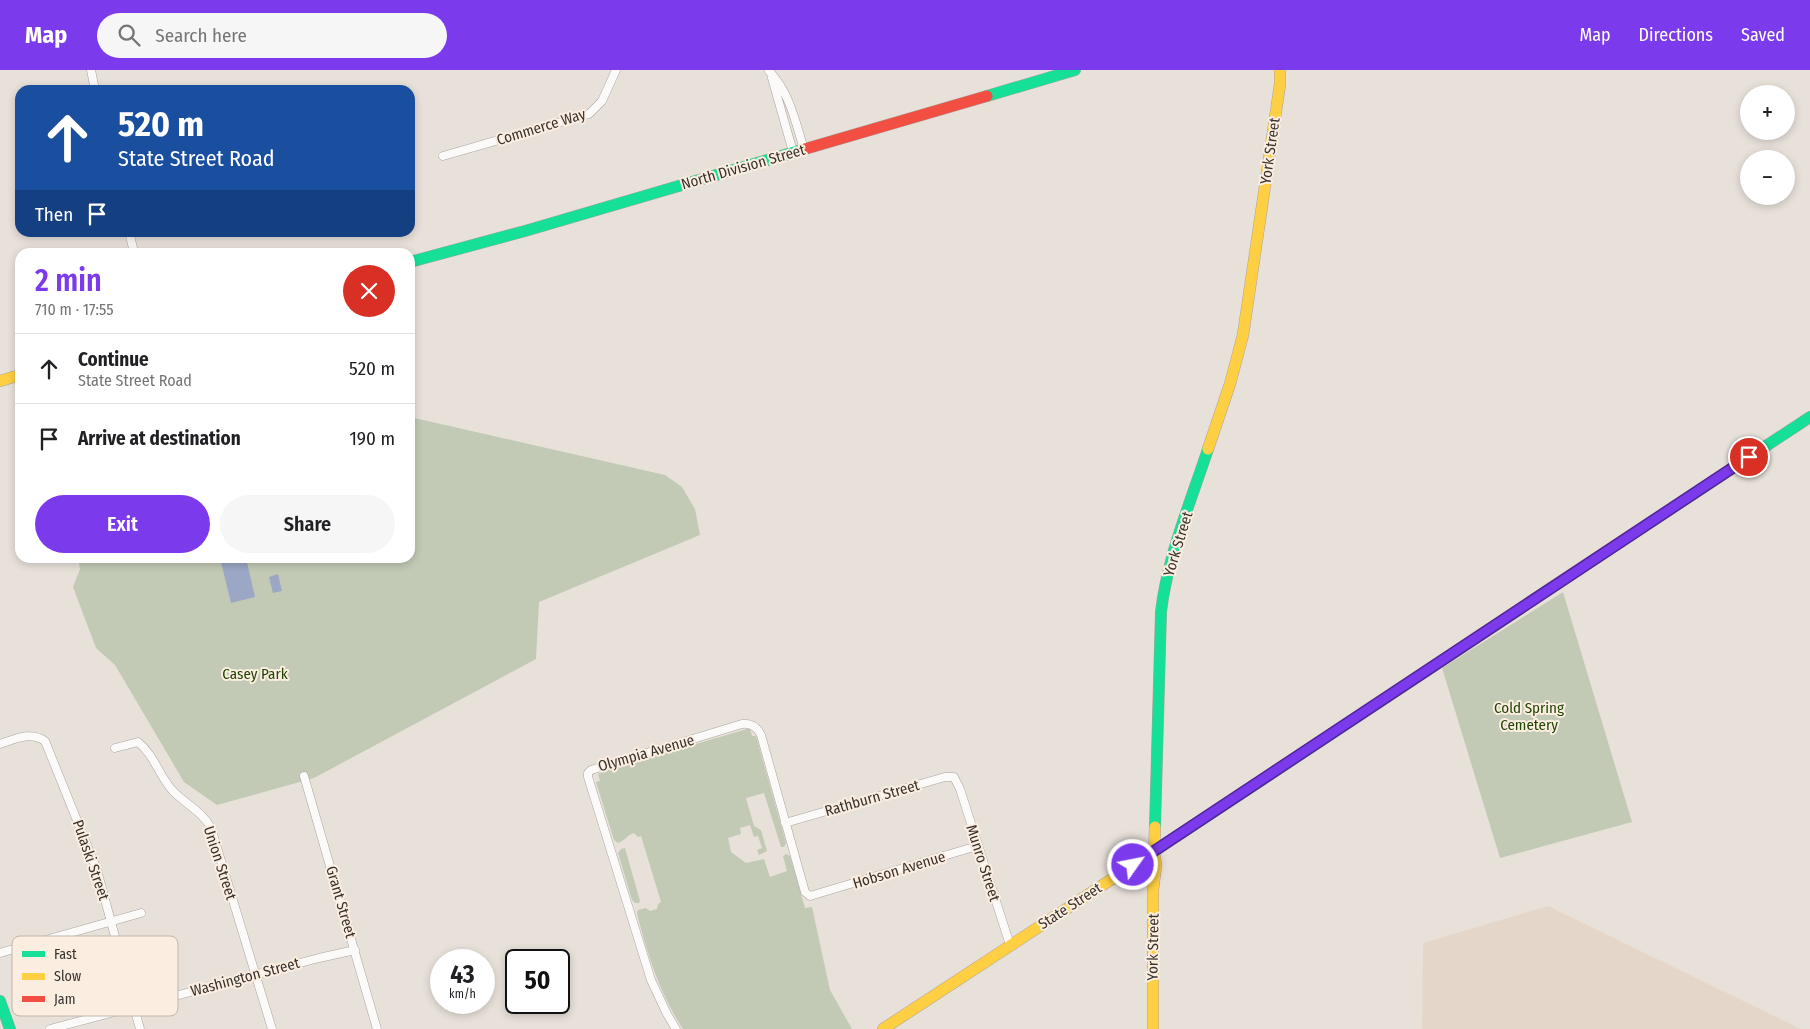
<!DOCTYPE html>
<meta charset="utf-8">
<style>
:root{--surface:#fff;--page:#f6f6f6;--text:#202124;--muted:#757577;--line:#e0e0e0;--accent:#7c3aed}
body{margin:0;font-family:"Fira Sans Condensed",sans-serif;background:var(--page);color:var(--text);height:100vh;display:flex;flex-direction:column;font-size:19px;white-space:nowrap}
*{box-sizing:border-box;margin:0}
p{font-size:16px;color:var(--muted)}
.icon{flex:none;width:28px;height:28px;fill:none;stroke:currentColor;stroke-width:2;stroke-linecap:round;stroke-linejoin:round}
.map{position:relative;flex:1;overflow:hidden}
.panel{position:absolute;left:15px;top:178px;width:400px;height:315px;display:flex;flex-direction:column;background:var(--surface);border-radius:15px;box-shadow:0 2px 8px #0003}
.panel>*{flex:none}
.guide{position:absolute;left:15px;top:15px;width:400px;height:152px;border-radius:15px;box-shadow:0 2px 8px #0003;background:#1a4fa0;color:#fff;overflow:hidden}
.buttons{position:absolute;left:1740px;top:15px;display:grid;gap:10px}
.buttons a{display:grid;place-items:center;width:55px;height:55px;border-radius:50%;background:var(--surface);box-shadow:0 2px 8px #0003;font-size:25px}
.speed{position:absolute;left:430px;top:879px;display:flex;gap:10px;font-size:25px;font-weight:700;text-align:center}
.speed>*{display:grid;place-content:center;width:65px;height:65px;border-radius:50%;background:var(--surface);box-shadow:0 2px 8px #0003;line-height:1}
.speed small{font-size:12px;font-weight:400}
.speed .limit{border:2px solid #111;border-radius:8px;background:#fff;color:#111}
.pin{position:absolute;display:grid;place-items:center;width:42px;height:42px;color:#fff;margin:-21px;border:2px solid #fff;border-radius:50%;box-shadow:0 1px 5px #0007}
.me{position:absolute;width:55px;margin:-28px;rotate:57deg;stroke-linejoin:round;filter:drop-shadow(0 0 4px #0008)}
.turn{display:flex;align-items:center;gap:18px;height:105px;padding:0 20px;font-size:22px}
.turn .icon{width:65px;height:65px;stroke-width:2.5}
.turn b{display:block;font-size:35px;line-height:42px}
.then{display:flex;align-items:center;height:48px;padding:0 20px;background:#0003;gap:10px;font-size:19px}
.round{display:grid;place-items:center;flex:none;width:52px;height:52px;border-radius:26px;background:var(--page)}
.head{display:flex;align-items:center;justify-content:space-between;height:85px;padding:0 20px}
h1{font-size:30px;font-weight:600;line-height:38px;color:var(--accent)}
.action{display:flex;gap:10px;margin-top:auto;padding:10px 20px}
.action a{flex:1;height:58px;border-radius:30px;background:var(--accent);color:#fff;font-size:20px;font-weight:600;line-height:58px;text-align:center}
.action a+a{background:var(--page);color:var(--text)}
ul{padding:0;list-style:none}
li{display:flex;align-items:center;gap:15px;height:70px;padding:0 20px;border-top:1px solid var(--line)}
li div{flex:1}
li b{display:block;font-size:19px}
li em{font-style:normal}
header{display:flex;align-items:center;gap:30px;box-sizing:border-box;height:70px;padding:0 25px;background:var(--accent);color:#fff}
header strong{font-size:24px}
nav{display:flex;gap:28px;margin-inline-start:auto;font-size:18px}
.search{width:350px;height:45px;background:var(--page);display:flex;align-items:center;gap:12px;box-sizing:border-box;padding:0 18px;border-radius:28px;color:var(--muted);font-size:19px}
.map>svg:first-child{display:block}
.built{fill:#e4d7ca}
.green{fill:#c2cab6}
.water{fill:#9ba7c4}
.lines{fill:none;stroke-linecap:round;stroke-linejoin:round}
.street-casing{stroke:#aaa49f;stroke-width:9}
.fast-casing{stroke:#aaa49f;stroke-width:12}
.slow-casing{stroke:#aaa49f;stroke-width:12}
.jam-casing{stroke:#aaa49f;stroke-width:12}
.street{stroke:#fcfaf9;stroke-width:8}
.fast{stroke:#16e098;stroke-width:11}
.slow{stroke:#ffcf43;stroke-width:11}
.jam{stroke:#f24e42;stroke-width:11}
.route-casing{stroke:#51269a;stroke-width:12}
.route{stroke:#7c3aed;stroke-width:9}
.labels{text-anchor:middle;stroke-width:4;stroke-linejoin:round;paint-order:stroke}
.street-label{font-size:15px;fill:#38322e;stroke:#fbeee1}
.park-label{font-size:15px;fill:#204402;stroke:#fbeee1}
.key{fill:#fbeee1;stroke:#c0b6ab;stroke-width:1}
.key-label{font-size:14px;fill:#38322e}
</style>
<header>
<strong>Map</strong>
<div class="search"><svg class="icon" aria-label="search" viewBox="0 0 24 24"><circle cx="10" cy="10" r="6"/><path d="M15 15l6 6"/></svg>Search here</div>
<nav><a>Map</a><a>Directions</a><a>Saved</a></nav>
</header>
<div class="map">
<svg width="1810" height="959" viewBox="0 0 1810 959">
<rect width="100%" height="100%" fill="#e8e1da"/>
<path class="built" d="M1548,836L1801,959H1422L1423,873Z"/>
<path class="green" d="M410,347L665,405L682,417L695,439L700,465L539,532L536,589L314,708L217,735L184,712L115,595L96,578L73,517L80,499L78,488H410Z
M1563,522L1632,752L1500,788L1442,598Z
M747,659H750L752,666H756L786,773L784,777H781L764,723L746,728L754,756L761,760L767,781L759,785L757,780L762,778L758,766L754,767L750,755L740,758L741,764L728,768L731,782L746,793L764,789L770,807L787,801L783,786L786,784L790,786L805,838L812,837L830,920L852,959H683C660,924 647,884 637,843L638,840L646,838L650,841L657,839L658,834L661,832L641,766L638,767L634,763C627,765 626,770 618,773L614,770L596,712L600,711L598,704L604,701Z
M625,778L640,831L639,833H635L632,830L618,783L621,779Z"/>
<path class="water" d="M220,488H246L255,527L231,533Z
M278,504L282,521L273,523L269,507Z"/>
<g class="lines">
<defs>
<path id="street" d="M91,0L95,20
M769,1C790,23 795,51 804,79
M772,8L793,82
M443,86L589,44L602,31L616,0
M129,162L134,182
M0,674C16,669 30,661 45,671L97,800L140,959
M115,678L138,672C154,685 159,705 172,720C185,734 202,741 211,758L272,959
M304,706L377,959
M785,753L945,707H954L960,719L1010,875
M0,883L141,843
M50,959L319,888L355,880
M676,959L667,944L651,910L588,707V703L591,700L742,654C751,653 757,657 761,665L805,822L810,826L977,776"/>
<path id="fast" d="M987,26L1075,0
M410,192L525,161L805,79
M1628,467L1810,347
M1155,757L1161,542C1167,488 1191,431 1208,379
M1112,809L1381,631
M0,931L10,959"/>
<path id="slow" d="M0,311L20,305
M1208,379L1230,314L1243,265L1280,14V0
M1381,631L1628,467
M883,959L1112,809
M1153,959V820L1156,795L1154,782L1155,757"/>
<path id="jam" d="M805,79L987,26"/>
</defs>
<use href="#street" class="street-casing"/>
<use href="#fast" class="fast-casing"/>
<use href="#slow" class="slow-casing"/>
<use href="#jam" class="jam-casing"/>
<use href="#street" class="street"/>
<use href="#fast" class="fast"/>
<use href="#slow" class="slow"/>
<use href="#jam" class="jam"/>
</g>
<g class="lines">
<defs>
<path id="route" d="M1133,795L1749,387"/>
</defs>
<use href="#route" class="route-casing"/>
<use href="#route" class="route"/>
</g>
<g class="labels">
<g class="street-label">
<text transform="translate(541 57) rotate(-17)" y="5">Commerce Way</text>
<text transform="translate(1270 81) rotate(-82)" y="5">York Street</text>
<text transform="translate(743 97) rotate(-16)" y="5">North Division Street</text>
<text transform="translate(1178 474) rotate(-73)" y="5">York Street</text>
<text transform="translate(646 683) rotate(-16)" y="5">Olympia Avenue</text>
<text transform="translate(872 728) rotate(-16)" y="5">Rathburn Street</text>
<text transform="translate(91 790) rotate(71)" y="5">Pulaski Street</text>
<text transform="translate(220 793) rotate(72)" y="5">Union Street</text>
<text transform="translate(983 793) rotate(72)" y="5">Munro Street</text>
<text transform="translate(899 800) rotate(-17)" y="5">Hobson Avenue</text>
<text transform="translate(341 832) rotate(74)" y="5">Grant Street</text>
<text transform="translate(1070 836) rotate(-33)" y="5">State Street</text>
<text transform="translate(1153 877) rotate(-89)" y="5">York Street</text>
<text transform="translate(245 907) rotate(-15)" y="5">Washington Street</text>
</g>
<g class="park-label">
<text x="255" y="609">Casey Park</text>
<text x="1529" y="643">Cold Spring<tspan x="1529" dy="17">Cemetery</tspan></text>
</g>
</g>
<rect x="12" y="866" width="166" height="80" rx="8" class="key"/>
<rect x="22" y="881" width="23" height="6" fill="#16e098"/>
<rect x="22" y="903" width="23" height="7" fill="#ffcf43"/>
<rect x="22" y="926" width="23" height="6" fill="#f24e42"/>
<g class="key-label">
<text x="54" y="889">Fast</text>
<text x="54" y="911">Slow</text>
<text x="54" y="934">Jam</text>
</g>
</svg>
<div class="buttons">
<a>+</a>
<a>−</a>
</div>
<div class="speed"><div>43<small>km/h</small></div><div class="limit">50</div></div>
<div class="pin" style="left:1749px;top:387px;background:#d93025"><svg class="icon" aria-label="arrive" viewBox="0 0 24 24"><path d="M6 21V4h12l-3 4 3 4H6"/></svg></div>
<svg class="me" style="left:1133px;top:795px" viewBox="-20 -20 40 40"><circle r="17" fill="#7c3aed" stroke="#fff" stroke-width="3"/><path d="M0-11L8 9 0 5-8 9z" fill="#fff"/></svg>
<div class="guide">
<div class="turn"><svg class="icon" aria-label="ahead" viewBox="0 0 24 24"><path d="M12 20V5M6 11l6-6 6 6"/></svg><div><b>520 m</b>State Street Road</div></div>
<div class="then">Then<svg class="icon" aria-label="arrive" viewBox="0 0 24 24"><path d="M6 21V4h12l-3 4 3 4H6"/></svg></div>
</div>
<section class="panel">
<div class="head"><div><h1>2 min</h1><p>710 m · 17:55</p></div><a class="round" style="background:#d93025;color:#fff"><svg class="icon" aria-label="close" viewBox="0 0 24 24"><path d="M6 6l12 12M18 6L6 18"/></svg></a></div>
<ul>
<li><svg class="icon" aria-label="ahead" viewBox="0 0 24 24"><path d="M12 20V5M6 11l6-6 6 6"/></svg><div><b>Continue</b><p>State Street Road</p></div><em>520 m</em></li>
<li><svg class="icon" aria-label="arrive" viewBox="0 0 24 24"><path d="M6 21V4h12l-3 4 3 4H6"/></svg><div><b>Arrive at destination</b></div><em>190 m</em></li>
</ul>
<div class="action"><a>Exit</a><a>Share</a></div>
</section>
</div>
